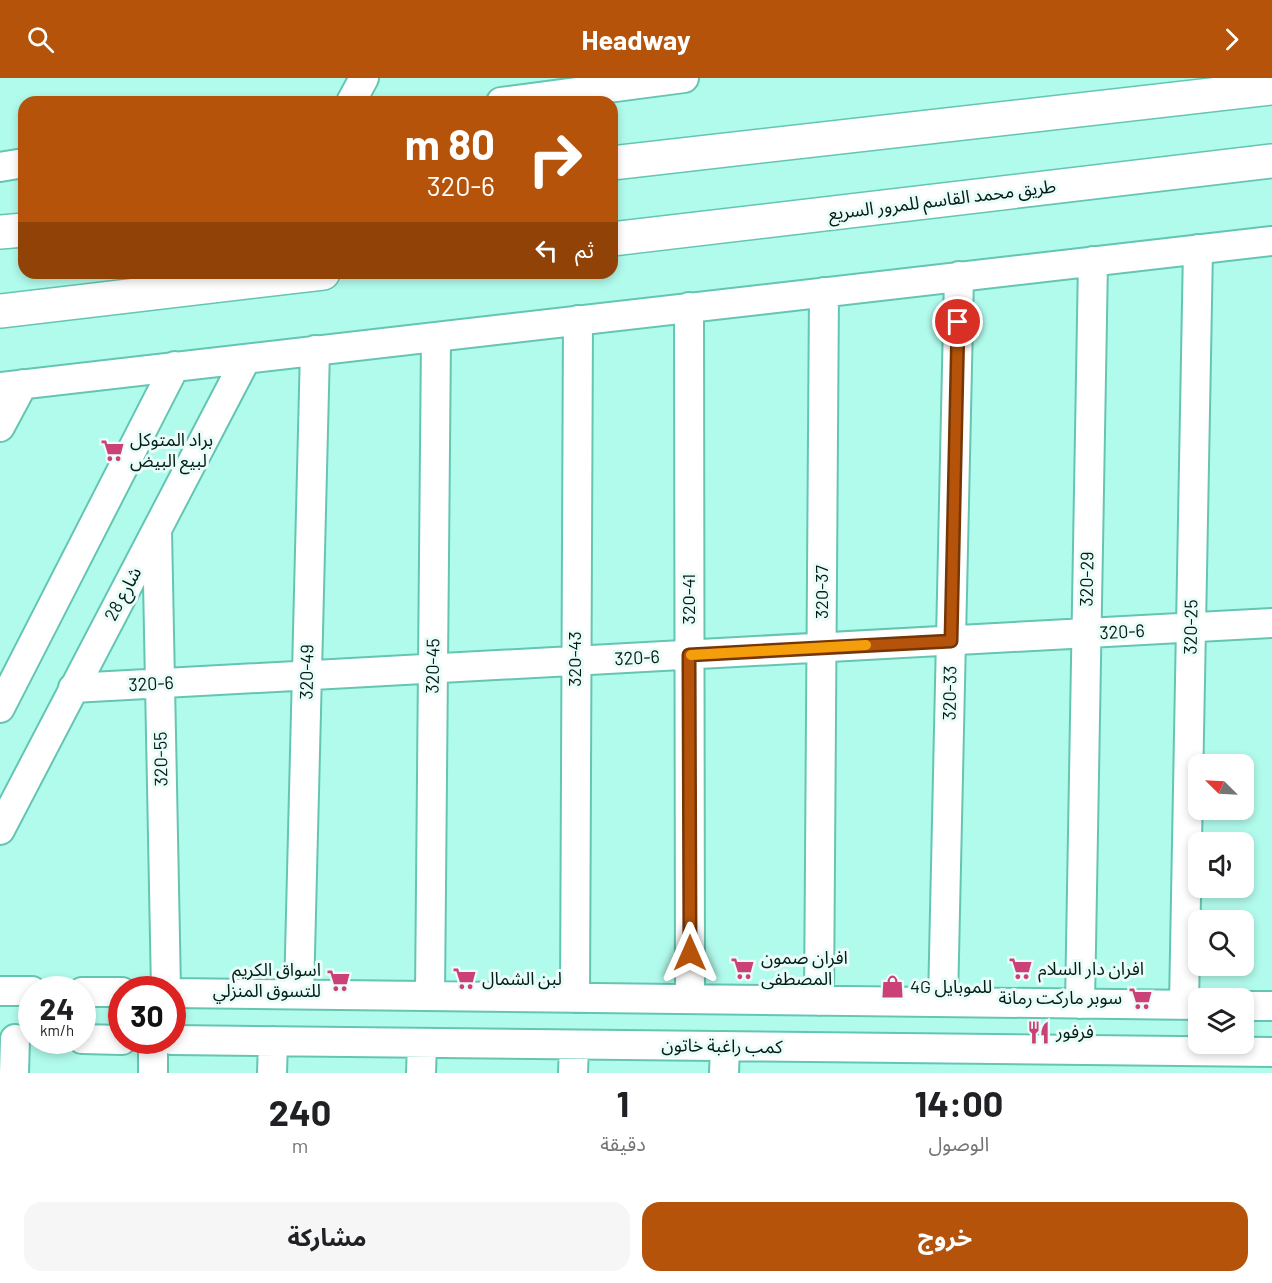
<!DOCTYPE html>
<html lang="ar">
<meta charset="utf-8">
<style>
:root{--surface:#fff;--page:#f6f6f6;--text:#202124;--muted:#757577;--accent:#b45309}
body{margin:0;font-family:Barlow,"Noto Sans Arabic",sans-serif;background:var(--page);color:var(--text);direction:rtl;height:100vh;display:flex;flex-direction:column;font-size:22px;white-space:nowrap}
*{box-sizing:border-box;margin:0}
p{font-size:20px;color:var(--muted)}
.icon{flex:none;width:33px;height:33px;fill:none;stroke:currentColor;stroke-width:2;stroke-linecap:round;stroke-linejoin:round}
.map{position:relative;height:995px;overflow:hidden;direction:ltr}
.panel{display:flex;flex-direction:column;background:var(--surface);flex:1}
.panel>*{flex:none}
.hud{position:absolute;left:18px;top:18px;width:600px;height:183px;border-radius:18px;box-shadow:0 3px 9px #0003;direction:rtl;background:#b45309;color:#fff;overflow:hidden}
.needle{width:39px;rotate:294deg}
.fabs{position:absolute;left:1188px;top:676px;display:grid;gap:12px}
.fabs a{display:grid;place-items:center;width:66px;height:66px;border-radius:12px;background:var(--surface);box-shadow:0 3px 9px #0003;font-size:30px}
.speed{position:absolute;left:18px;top:898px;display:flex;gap:12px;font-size:30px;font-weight:700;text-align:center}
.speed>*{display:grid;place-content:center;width:78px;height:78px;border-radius:50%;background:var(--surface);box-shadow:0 3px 9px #0003;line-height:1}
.speed small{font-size:15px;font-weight:400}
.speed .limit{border:9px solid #d22;background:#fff;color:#111}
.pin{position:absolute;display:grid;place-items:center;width:51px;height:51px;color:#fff;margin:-26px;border:3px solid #fff;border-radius:50%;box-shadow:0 2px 6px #0007}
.me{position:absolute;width:66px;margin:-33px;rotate:0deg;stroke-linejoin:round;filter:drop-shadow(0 0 4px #0008)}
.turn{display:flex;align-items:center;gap:21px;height:126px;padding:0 24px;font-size:27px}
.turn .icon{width:78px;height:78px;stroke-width:2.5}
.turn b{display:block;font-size:42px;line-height:51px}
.then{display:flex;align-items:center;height:57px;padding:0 24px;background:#0003;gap:12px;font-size:22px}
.eta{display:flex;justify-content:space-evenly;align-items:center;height:102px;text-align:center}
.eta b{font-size:36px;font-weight:700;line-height:42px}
.action{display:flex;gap:12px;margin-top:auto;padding:12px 24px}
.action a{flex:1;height:69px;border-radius:18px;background:var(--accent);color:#fff;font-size:24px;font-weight:700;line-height:69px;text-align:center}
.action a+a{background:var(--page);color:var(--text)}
header{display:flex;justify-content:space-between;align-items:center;height:78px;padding:0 24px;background:var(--accent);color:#fff;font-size:27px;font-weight:700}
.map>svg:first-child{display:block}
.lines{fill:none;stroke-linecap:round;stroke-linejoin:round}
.minor-casing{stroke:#65c5b3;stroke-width:32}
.highway-casing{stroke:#65c5b3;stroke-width:36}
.minor{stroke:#fff;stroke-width:28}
.highway{stroke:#fff;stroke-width:33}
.route-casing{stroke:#753606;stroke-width:15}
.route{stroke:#b45309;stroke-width:10}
.slow{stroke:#f59e0b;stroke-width:10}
.labels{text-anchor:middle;stroke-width:6;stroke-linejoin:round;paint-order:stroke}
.street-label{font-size:18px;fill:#001d18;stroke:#eafcf8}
.poi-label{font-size:18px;fill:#001d18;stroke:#eafcf8;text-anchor:start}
</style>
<header><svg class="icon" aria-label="forward" viewBox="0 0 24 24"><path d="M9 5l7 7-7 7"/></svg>Headway<svg class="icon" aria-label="search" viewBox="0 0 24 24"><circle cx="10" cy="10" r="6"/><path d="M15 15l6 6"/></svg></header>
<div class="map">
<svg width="1272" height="995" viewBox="0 0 1272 995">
<rect width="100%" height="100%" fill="#b1fbec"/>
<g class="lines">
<defs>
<path id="minor" d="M351,24L364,0
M501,24L684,0
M0,89L24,85
M689,229L690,921
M0,309L1272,163
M0,349L23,306
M157,452L166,912
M73,610L1272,545
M0,630L175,288
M0,752L246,281
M0,913H32
M82,914H122
M172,915L1198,927
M299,916L315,272
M430,918L436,259
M575,920L578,242
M819,923L824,214
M943,924L959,198
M1080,926L1093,183
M1184,927L1198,171
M1244,928H1272
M82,961L122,962
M172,962L1272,974
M153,963V995
M14,995L15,961
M272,995L273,963
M421,995L422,965
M573,995L574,967
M724,995L725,968"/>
<path id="highway" d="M612,85L1272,10
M0,154L24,152
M612,161L1272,83
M0,233L323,195"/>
</defs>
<use href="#minor" class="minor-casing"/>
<use href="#highway" class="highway-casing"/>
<use href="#minor" class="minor"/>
<use href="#highway" class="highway"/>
</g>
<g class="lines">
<defs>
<path id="route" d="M690,875L689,577L951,563L958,244"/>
</defs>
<use href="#route" class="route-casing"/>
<use href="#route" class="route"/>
<path class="slow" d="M691,577L866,567"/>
</g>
<defs>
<symbol id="supermarket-bare" viewBox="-9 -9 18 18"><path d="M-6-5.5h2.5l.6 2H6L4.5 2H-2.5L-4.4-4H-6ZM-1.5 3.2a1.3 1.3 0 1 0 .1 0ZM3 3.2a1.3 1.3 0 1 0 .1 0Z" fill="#cb4077" stroke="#eafcf8" stroke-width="2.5" paint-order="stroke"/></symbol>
<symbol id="shop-bare" viewBox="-9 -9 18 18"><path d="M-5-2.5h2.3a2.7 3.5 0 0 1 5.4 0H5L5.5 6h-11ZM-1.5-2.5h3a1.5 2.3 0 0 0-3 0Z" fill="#cb4077" stroke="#eafcf8" stroke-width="2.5" paint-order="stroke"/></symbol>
<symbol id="restaurant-bare" viewBox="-9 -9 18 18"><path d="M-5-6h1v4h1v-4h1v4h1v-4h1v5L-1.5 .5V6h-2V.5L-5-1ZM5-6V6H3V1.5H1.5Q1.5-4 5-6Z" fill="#cb4077" stroke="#eafcf8" stroke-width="2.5" paint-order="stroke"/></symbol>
</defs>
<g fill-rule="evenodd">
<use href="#supermarket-bare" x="96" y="356" width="33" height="33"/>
<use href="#supermarket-bare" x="726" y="874" width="33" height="33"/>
<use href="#supermarket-bare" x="1004" y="874" width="33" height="33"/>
<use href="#supermarket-bare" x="448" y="884" width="33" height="33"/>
<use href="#supermarket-bare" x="322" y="886" width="33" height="33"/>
<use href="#shop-bare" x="876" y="892" width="33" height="33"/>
<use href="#supermarket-bare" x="1124" y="904" width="33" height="33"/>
<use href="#restaurant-bare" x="1022" y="938" width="33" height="33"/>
</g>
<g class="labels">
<g class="street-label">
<text transform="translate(942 122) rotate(-7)" y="6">طريق محمد القاسم للمرور السريع</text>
<text transform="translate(1087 501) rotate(-89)" y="6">320-29</text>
<text transform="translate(822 514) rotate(-90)" y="6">320-37</text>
<text transform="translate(123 516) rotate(-62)" y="6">شارع 28</text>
<text transform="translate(689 521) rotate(-90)" y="6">320-41</text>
<text transform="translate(1191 549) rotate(-89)" y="6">320-25</text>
<text transform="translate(1122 554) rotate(-3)" y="6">320-6</text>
<text transform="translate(637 580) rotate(-3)" y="6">320-6</text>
<text transform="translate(575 581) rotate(-90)" y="6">320-43</text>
<text transform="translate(433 588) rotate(-89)" y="6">320-45</text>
<text transform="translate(307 594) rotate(-89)" y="6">320-49</text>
<text transform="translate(151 606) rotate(-3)" y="6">320-6</text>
<text transform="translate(950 615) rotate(-89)" y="6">320-33</text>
<text transform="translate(161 681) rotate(-91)" y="6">320-55</text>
<text transform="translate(722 968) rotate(1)" y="6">كمب راغبة خاتون</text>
</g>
<g class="poi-label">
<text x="130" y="368">براد المتوكل<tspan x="130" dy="21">لبيع البيض</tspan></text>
<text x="761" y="886">افران صمون<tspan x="761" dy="21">المصطفى</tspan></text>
<text x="1038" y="897">افران دار السلام</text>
<text x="321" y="898" text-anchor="end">اسواق الكريم<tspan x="321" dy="21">للتسوق المنزلي</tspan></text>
<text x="482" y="907">لبن الشمال</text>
<text x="910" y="915">4G للموبايل</text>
<text x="1122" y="926" text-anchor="end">سوبر ماركت رمانة</text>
<text x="1056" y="960">فرفور</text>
</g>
</g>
</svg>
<div class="fabs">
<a><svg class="needle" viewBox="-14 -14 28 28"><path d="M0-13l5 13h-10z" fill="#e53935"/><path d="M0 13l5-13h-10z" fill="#757577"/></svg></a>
<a><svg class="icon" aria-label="sound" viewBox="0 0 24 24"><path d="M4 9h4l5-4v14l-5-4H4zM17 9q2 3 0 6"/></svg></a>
<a><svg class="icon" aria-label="search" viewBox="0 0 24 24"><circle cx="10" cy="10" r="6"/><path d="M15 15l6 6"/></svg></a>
<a><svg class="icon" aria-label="layers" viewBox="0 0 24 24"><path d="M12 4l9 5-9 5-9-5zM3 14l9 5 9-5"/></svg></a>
</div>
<div class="speed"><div>24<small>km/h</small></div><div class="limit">30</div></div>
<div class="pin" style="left:958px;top:244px;background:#d93025"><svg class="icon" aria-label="arrive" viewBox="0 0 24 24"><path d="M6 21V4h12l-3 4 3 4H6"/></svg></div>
<svg class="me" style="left:690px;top:875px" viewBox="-20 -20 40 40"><path d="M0-17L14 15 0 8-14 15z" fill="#b45309" stroke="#fff" stroke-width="4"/></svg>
<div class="hud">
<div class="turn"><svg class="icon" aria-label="right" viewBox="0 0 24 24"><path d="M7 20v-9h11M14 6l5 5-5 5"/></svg><div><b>80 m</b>320-6</div></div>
<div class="then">ثم<svg class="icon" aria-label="left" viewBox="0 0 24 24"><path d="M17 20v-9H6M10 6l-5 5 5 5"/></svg></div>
</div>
</div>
<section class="panel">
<div class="eta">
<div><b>14:00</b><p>الوصول</p></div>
<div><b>1</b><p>دقيقة</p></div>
<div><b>240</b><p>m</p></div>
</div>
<div class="action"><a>خروج</a><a>مشاركة</a></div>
</section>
